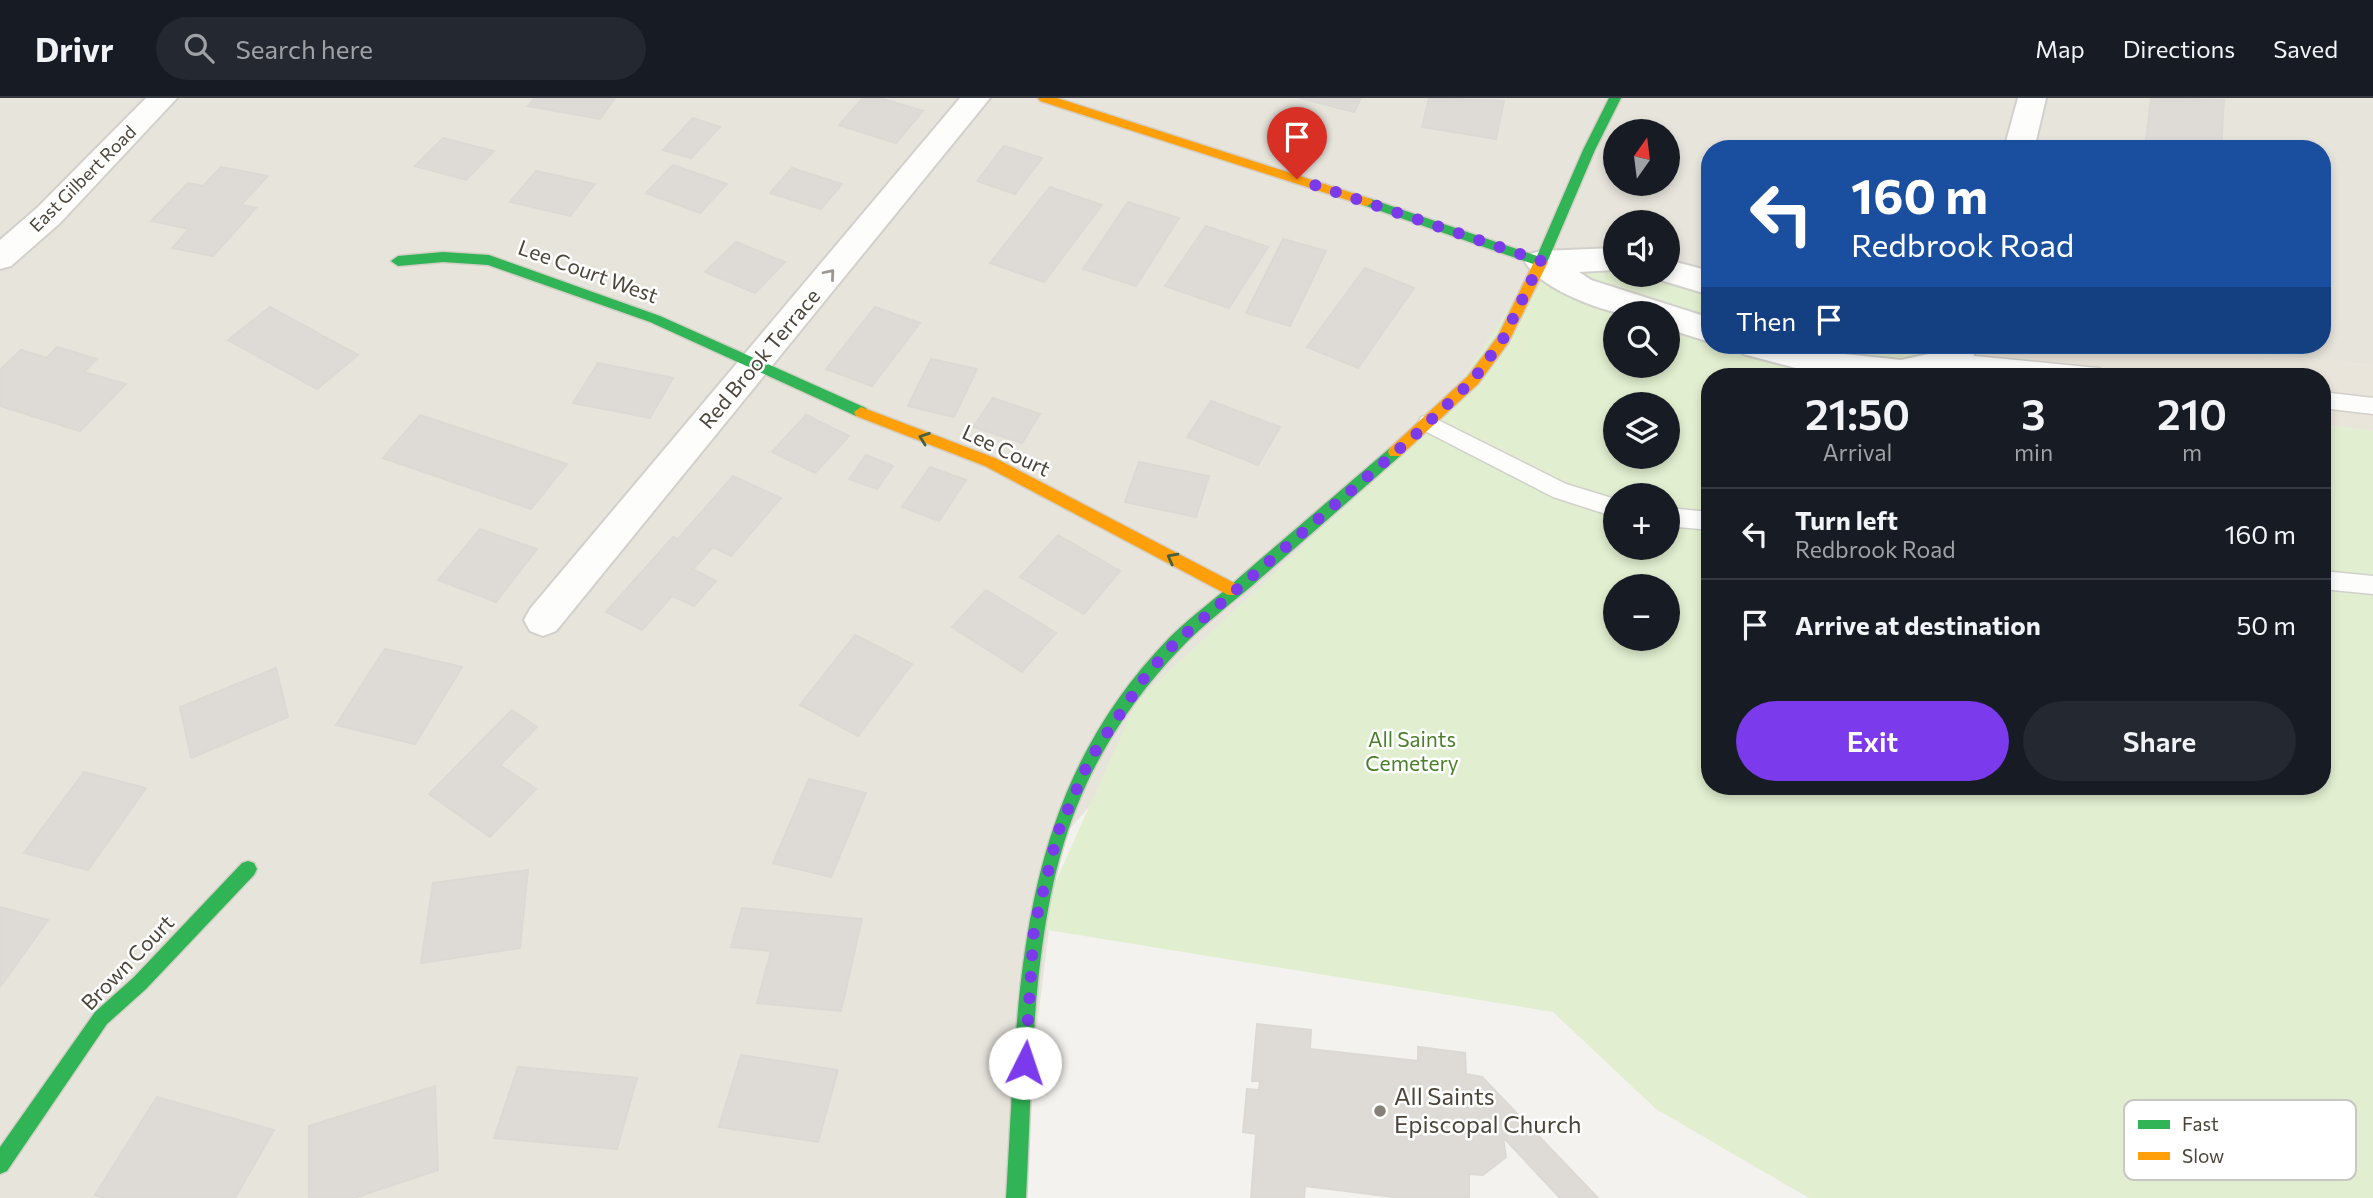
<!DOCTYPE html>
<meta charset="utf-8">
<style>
:root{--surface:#171b24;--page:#242831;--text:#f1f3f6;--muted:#9ea1a6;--line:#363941;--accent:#7c3aed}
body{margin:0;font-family:Commissioner,sans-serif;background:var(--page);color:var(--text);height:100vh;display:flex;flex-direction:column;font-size:26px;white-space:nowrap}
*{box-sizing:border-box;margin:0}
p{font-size:23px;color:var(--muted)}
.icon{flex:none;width:38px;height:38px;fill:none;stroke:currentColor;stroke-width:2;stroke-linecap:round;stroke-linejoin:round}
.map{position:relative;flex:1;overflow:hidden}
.side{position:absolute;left:1701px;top:270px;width:630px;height:427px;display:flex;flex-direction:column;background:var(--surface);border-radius:28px;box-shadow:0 4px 10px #0003}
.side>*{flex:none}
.hud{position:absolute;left:1701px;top:42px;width:630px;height:214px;border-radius:28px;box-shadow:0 4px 10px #0003;background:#1a4fa0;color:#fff;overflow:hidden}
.needle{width:46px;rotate:14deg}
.fabs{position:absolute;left:1603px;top:21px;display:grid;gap:14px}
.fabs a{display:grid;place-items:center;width:77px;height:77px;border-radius:50%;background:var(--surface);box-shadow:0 4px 10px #0003;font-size:35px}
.pin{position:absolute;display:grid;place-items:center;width:60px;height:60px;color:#fff;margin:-72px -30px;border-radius:50% 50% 50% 0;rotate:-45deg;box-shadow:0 0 7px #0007}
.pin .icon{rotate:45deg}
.me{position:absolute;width:77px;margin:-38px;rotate:4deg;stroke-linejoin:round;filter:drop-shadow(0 0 5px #0008)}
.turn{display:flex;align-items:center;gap:24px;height:147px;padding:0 35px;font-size:32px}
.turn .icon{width:91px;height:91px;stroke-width:2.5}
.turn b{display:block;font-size:49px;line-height:60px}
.then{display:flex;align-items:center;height:66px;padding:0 35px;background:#0003;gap:14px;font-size:26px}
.eta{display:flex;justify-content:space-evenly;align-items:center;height:119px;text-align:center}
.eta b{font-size:42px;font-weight:600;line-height:49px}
.primary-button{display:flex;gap:14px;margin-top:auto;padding:14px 35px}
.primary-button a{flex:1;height:80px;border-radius:42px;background:var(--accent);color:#fff;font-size:28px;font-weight:600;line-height:80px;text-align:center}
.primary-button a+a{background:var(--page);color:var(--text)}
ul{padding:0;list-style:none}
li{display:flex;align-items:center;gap:21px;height:91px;padding:0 35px;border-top:2px solid var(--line)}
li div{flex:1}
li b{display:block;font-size:26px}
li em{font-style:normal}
header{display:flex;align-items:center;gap:42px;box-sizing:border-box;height:98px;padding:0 35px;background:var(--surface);border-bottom:2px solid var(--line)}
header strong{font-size:33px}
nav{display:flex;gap:38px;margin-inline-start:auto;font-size:24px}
.search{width:490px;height:63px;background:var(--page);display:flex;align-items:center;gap:18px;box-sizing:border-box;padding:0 24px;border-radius:38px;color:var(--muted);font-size:26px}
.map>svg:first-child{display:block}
.residential{fill:#e7e4dc;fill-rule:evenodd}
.education{fill:#eae5da}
.green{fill:#e1eecf;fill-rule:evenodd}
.building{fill:#dedbd6;stroke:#dcd9d4;stroke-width:2}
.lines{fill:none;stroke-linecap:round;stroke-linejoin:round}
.lane-casing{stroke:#d2d0cb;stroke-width:3}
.street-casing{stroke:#d2d0cb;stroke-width:4}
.fast-casing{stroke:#d3cfc5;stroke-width:3}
.slow-casing{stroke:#d3cfc5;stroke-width:3}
.lane{fill:#fdfdfc;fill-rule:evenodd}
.street{fill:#fdfdfc;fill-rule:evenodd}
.fast{fill:#30b455;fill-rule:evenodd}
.slow{fill:#ff9f0a;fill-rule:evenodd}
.oneway{stroke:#9b9791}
.oneway2{stroke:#446040}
.route{stroke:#7c3aed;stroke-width:12;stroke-dasharray:0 21.6}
.poi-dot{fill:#868178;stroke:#fff;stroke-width:2.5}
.labels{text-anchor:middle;stroke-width:5;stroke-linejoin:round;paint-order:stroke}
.far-street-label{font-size:18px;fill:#4b4439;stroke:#fff}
.street-label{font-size:21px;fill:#4b4439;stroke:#fff}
.park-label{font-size:21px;fill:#4a7f2a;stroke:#fff}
.near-poi-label{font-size:24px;fill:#4b4439;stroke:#fff;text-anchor:start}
.key{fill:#fff;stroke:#c9c7c4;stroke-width:2}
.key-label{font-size:19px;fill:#4b4439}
</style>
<header>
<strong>Drivr</strong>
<div class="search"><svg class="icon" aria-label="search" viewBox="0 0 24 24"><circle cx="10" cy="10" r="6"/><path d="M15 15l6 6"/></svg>Search here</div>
<nav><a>Map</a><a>Directions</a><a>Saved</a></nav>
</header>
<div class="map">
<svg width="2373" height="1100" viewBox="0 0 2373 1100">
<rect width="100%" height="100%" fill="#f4f2ee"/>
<path class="residential" d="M0,0H2373V267L2159,247H2322V51H1710V235L1668,221V215H1651L1579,192L1501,240L1060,742L1016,1100H0ZM1615,33H1668V86H1615ZM1615,124H1668V177H1615Z"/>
<path class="education" d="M1973,247H2159L2373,267V333L2322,327V278H1911L1964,260Z"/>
<path class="green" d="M1539,165L1651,215H1615V268H1668V221L1710,235V247H1747L1850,274L1888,278H1710V688H2322V327L2373,333V1100H1809L1656,1011L1553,914L1035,830L1136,604L1432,327ZM1615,306H1668V359H1615ZM1615,397H1668V450H1615ZM1615,488H1668V541H1615Z
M1558,167H1615V177H1660L1710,191V225L1590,187Z
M1779,247H1893L1938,262L1899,270L1837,262Z"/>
<path class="building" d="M535,0H615L600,21L528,8Z
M863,0H880L923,13L896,45L839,27Z
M1300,0H1361L1354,14Z
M1429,0L1504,3L1496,41L1422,29Z
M2151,0L2224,2L2221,51H2145Z
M693,20L720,29L691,60L663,52Z
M443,40L494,53L466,82L415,68Z
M1004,48L1042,60L1015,96L977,83Z
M673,67L727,86L700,115L646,95Z
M221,69L268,78L241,107L256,110L213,158L172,150L189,131L151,123L188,85L203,88Z
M792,70L842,86L821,111L770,95Z
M536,73L595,86L570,118L510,104Z
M1050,89L1102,107L1044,184L990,165Z
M1128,104L1179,120L1136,188L1083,171Z
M1206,128L1268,149L1229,210L1165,188Z
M1283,141L1326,153L1290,228L1246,215Z
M736,144L785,164L755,195L705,174Z
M1365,170L1414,190L1358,270L1307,249Z
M270,209L358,257L317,291L228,242Z
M875,209L920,225L872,288L826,271Z
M57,249L97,261L84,274L126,286L80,333L0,308V272L21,252L47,260Z
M931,261L977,271L954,319L908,308Z
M598,265L673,280L650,320L573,305Z
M993,300L1040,316L1022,345L973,329Z
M1211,303L1280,329L1258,367L1187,339Z
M420,317L567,366L531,411L383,360Z
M806,317L849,338L815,375L772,354Z
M866,357L893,368L877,391L849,381Z
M1139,364L1209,378L1196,419L1125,404Z
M930,369L966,382L939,423L902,409Z
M733,378L781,400L731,458L713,449L693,471L716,483L694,508L672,498L642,532L606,514L673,439L678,441Z
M480,431L537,451L496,504L438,482Z
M1058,437L1120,473L1084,516L1020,479Z
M986,492L1056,535L1022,574L952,529Z
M855,537L912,566L858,638L800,607Z
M385,551L462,569L415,646L336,627Z
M276,570L288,619L191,660L180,609Z
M512,612L537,629L500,667L536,691L490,739L429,696Z
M84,674L146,690L88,772L24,755Z
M809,681L866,695L831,779L773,765Z
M528,772L520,850L421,865L433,785Z
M0,809L48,822L0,889Z
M742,810L862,821L841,913L757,905L771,853L731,849Z
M1257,926L1311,932L1310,951L1418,963V949L1465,955L1466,976L1482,979L1598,1100H1560L1503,1039L1506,1059L1483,1077L1469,1076V1100H1401L1305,1088L1304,1100H1251L1256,1036L1243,1034L1247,991L1259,992L1260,983H1252Z
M741,957L838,972L818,1044L719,1029Z
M518,969L637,980L617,1051L494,1040Z
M435,988L438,1072L354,1100H309V1028Z
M157,999L274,1032L235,1100H105L95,1097Z"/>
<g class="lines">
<defs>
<path id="lane" d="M1954,256L2098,270L2105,273L2108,278H2028L1954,270L1947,268L1944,263L1947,258Z
M2322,294L2373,300V316L2322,310Z
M1428,317L1566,386L1615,401V419L1553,399L1421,331L1418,325L1421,319Z
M1668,410L1710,414V432L1668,428Z
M2322,473L2373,478V496L2322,491Z"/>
<path id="street" d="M146,0H177L60,125L11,168L0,171V142L38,109Z
M960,0H990L556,533L543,538L530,533L524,522L530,511Z
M2018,0H2046L2034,51H2004Z
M1615,150V172L1579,174L1591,182L1710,220V244L1668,231V215C1652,215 1634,218 1619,215C1591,209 1540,189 1525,164L1530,156L1541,153Z
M1668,162L1710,173V197L1657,181L1654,177H1668Z
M1738,247H1802L1835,255L1901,262L1942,253L1946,247H1979L1966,272L1943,278H1826L1743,256Z"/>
<path id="fast" d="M1609,0H1621L1595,52L1546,167H1536L1363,107L1361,104L1367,100L1371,101L1537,158L1583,52Z
M443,154L489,157L660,218L866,310L868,314L866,318H856L650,224L488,167L443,164L398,168L391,163L398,158Z
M1395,348L1402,354L1400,358C1351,401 1302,444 1253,487C1229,507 1203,527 1181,550C1138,594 1100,650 1077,708C1030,824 1033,975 1026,1100H1006C1019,892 1013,701 1169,540C1191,518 1218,499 1241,478C1291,435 1340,393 1390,350Z
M248,763L254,765L257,771L254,777L146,891L107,926L7,1073L0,1076V1049L95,914L134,879L242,765Z"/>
<path id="slow" d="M1038,0H1057L1371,101L1373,104L1367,108L1363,107L1040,3Z
M1541,159L1548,164L1508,245L1478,286L1400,358H1390L1388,354L1390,350L1468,278L1498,238L1534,164Z
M861,309L995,360L1238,487L1241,492L1238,497H1228L985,368L856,318L854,314Z"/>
</defs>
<use href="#lane" class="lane-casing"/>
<use href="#street" class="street-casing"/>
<use href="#fast" class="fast-casing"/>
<use href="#slow" class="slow-casing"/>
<use href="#lane" class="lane"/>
<use href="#street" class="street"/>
<use href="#fast" class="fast"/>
<use href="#slow" class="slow"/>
</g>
<defs><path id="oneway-chevron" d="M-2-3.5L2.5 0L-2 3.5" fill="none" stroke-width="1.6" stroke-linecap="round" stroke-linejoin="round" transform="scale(1.75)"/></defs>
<use class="oneway" href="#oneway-chevron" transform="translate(830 176) rotate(-50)"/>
<g class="oneway2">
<use href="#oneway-chevron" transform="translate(924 340) rotate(-160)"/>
<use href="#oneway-chevron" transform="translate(1172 460) rotate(-152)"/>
</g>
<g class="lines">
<path class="route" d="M1025,965L1034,830L1058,734L1089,663L1103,641L1147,576L1176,544L1412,340L1473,282L1503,241L1541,163L1297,81"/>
</g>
<circle class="poi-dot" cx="1380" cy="1013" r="7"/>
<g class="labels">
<g class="far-street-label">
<text transform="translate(83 81) rotate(-45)" y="6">East Gilbert Road</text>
</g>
<g class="street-label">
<text transform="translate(588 174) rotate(20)" y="7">Lee Court West</text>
<text transform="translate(760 261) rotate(-50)" y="7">Red Brook Terrace</text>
<text transform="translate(1006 353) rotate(25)" y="7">Lee Court</text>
<text transform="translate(128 865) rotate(-46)" y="7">Brown Court</text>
</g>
<g class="park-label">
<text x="1412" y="649">All Saints<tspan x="1412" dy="24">Cemetery</tspan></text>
</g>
<g class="near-poi-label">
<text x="1394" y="1007">All Saints<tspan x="1394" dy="28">Episcopal Church</tspan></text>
</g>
</g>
<rect x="2124" y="1002" width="232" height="80" rx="10" class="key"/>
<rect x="2138" y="1022" width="32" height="9" fill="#30b455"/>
<rect x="2138" y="1054" width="32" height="8" fill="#ff9f0a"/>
<g class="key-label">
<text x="2182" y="1033">Fast</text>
<text x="2182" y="1065">Slow</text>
</g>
</svg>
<div class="fabs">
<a><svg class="needle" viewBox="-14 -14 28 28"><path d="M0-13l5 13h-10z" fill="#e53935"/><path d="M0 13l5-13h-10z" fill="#9ea1a6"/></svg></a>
<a><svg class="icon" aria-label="sound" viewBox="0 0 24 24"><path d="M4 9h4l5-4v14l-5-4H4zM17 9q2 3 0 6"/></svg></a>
<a><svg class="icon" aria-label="search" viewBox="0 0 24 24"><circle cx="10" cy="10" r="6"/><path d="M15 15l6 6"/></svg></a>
<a><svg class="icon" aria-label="layers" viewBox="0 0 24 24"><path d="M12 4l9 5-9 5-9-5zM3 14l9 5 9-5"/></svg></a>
<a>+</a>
<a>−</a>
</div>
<div class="pin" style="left:1297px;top:81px;background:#d93025"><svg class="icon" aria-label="arrive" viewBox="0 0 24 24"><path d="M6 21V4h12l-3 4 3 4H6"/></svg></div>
<svg class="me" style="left:1025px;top:965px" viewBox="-20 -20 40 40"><circle r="19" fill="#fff"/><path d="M0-13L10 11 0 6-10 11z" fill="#7c3aed"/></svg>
<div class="hud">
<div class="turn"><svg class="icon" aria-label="left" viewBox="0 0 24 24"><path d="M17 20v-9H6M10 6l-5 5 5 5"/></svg><div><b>160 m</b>Redbrook Road</div></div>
<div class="then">Then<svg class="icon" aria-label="arrive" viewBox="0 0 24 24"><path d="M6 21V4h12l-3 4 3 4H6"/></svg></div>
</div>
<section class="side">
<div class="eta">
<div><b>21:50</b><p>Arrival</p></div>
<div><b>3</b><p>min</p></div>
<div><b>210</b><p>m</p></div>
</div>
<ul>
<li><svg class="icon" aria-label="left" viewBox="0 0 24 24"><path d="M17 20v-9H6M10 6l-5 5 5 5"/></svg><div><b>Turn left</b><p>Redbrook Road</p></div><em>160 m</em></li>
<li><svg class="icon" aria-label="arrive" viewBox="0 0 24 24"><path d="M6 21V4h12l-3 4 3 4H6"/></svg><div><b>Arrive at destination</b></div><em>50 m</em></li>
</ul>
<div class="primary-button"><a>Exit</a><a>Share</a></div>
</section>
</div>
